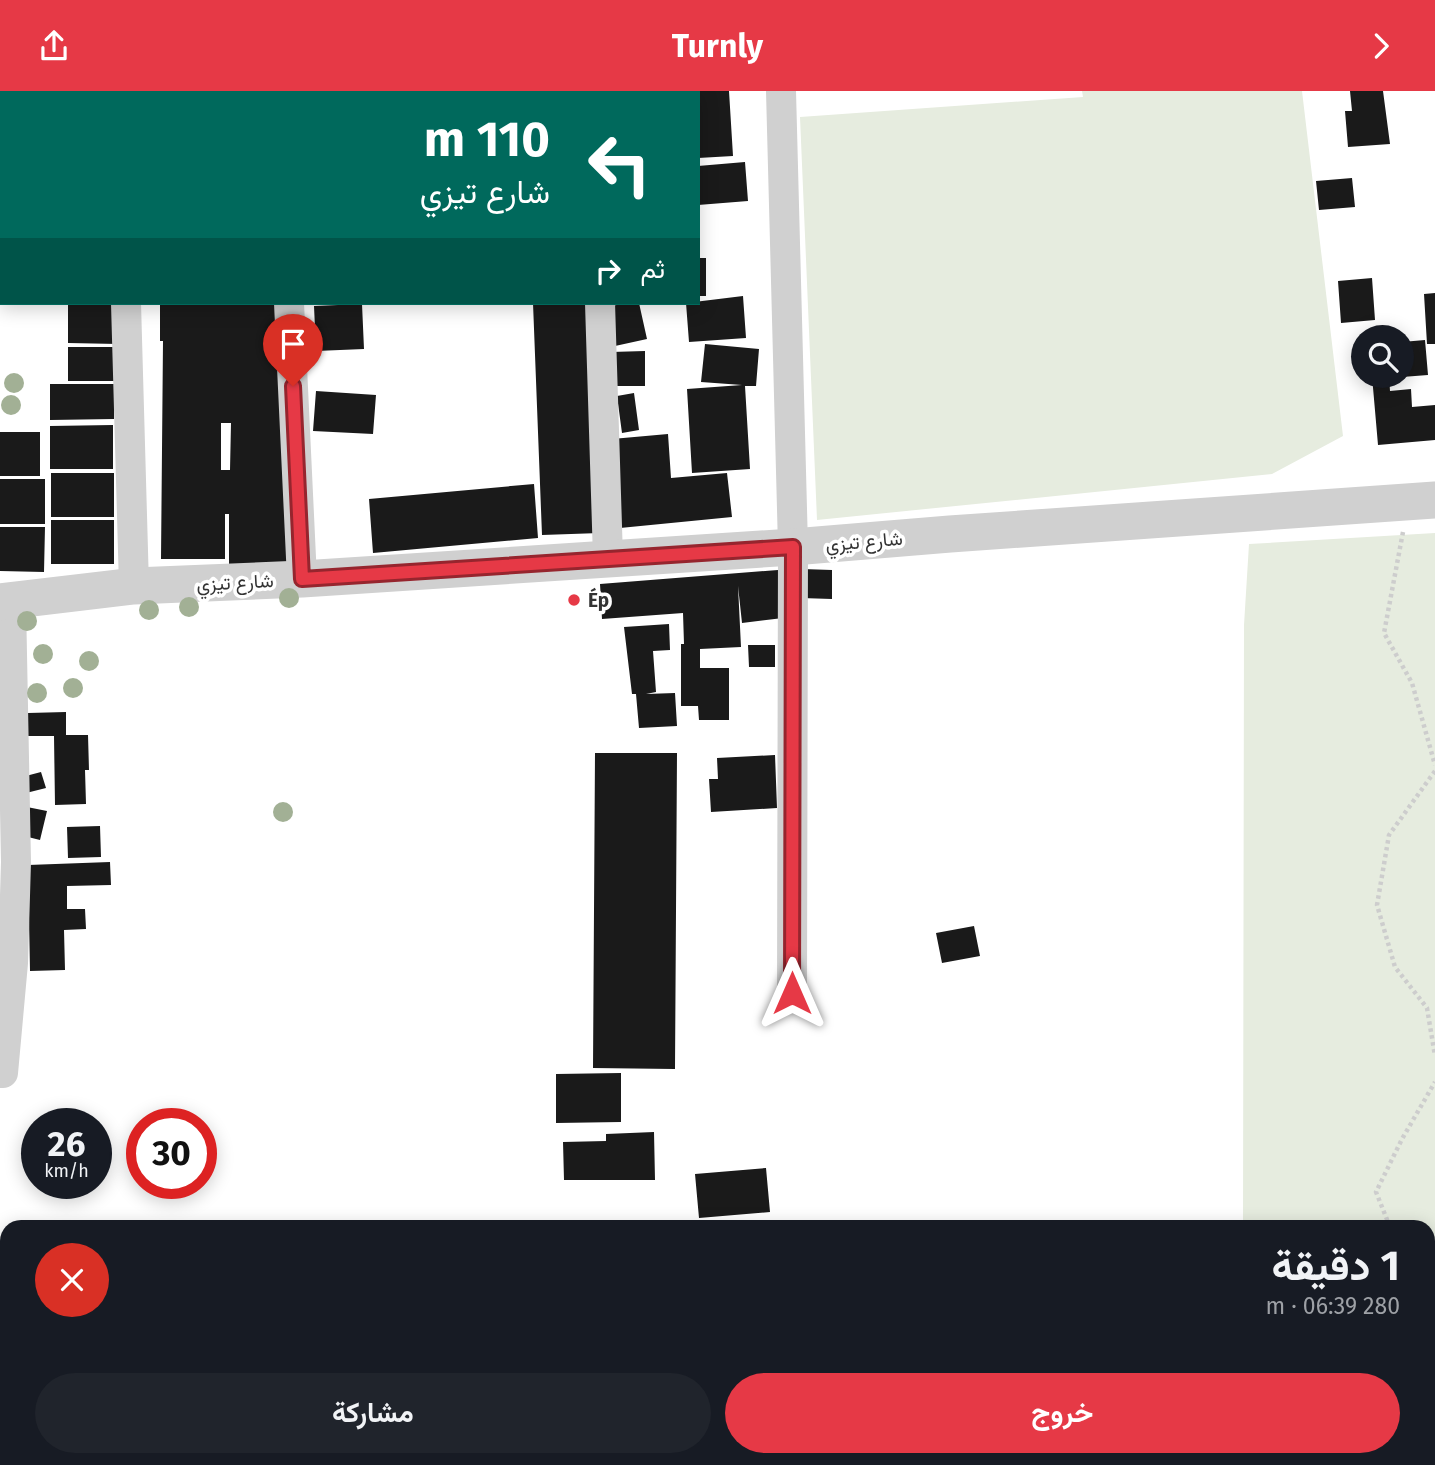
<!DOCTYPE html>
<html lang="ar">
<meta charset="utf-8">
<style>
:root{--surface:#171b24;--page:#20242c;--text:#f1f3f6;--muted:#9ea1a6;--accent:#e63946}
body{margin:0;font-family:"Fira Sans",Vazirmatn,sans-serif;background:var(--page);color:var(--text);direction:rtl;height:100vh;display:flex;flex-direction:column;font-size:26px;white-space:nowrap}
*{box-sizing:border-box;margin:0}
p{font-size:23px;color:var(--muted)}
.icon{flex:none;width:38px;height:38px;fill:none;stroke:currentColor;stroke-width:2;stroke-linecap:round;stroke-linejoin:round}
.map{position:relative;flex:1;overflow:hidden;direction:ltr}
.side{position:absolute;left:0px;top:1129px;width:1435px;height:247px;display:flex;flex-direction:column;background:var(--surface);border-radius:21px 21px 0 0;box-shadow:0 4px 18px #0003;direction:rtl}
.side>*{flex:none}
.top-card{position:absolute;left:0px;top:0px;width:700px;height:214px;box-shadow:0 4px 18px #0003;direction:rtl;background:#00695c;color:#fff;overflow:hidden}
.fabs{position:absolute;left:1351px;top:234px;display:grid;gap:14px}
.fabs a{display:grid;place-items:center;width:63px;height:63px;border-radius:50%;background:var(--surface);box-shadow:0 4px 18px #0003;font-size:35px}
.speed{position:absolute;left:21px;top:1017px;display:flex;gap:14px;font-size:35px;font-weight:700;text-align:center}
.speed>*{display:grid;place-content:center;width:91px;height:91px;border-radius:50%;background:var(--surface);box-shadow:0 4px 18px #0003;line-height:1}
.speed small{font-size:18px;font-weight:400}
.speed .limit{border:10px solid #d22;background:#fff;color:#111}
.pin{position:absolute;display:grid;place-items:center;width:60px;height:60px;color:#fff;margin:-72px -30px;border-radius:50% 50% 50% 0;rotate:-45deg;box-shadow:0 0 7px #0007}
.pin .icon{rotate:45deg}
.me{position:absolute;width:77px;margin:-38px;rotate:0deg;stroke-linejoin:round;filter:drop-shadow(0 0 5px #0008)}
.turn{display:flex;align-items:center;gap:24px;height:147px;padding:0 35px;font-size:32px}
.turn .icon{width:91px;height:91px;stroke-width:2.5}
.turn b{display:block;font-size:49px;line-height:60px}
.then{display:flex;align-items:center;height:66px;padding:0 35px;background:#0003;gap:14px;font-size:26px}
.round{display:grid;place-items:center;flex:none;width:74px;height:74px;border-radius:37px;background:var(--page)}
.overview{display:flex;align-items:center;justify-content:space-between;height:119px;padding:0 35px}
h1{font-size:42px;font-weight:700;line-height:52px}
.action{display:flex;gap:14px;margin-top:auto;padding:14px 35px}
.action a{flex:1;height:80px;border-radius:42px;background:var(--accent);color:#fff;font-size:28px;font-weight:700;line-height:80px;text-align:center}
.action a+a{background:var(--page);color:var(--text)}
header{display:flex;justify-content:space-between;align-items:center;height:91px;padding:0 35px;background:var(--accent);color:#fff;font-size:32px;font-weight:700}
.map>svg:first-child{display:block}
.green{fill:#e6ecdf}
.building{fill:#1a1a1a;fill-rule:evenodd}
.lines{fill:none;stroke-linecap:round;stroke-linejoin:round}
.path{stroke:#cdcdcd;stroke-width:4.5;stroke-dasharray:3.5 3.5;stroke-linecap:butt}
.service{stroke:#d0d0d0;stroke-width:14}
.minor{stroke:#d0d0d0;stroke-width:30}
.tertiary{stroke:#d0d0d0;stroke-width:37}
.tree{fill:#a2b095}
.route-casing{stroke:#96252e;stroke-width:18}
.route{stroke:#e63946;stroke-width:12}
.poi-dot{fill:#e63946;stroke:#fff;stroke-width:2.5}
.labels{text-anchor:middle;stroke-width:7;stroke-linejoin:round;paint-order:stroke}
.street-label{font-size:19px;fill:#333;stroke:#fff}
.poi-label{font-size:19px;font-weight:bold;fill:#333;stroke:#fff;text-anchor:start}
</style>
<header><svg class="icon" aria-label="forward" viewBox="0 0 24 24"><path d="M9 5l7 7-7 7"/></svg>Turnly<svg class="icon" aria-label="share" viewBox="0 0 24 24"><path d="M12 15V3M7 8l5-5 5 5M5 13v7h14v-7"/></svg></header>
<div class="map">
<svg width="1435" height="1374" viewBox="0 0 1435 1374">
<rect width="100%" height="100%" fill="#fff"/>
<path class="green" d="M1082,0H1302L1343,345L1272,383L817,429L800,26L1083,6Z
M1435,442V1374H1242V1368H1428V1136H1243L1244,534L1249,453Z
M220,1369V1368L399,1369V1374H220Z"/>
<path class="building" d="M698,0H729L733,65L698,67Z
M1350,0H1383L1390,53L1348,56L1345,20H1352Z
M745,71L748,110L698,114V75Z
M1352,87L1355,116L1319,119L1316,90Z
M698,167H706V205H698Z
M1372,187L1375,229L1341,232L1338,190Z
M1435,202V253H1427L1424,203Z
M743,205L746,247L689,251L686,212Z
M68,212H118V253L68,252Z
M160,212H284L290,473H229V423H225V468H161L163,250H160ZM221,332H231L230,379H221Z
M533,212H591L600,442L542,444Z
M626,212H639L647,248L615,255L607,216Z
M362,213L364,258L316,260L314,215Z
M1425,249L1428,284L1402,286V251Z
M705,253L759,258L756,295H745L750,378L692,382L687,298L742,294L701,291Z
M68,256H121V290H68Z
M645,260V295H611V261Z
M1372,285H1389L1390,300L1411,298L1412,316L1435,314V349L1378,354Z
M50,293H114V328L50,329Z
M316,300L376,304L373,343L313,340Z
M634,302L639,339L622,342L617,305Z
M113,334V378H50V335Z
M0,341H40V385H0Z
M668,343L671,387L727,382L732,426L620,437L612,348Z
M51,382H114V426H51Z
M0,388H45V433H0Z
M534,393L538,447L373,462L369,408Z
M51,429H114V473H51Z
M0,436H45L44,481L0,480Z
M802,478L832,479V508L801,507Z
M778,479L783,527L742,532L738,495L741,556L700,558V577H729V629H699L698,615H681V553H684L683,522L602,528L600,493Z
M669,533L670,559L653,560L656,601L646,603L675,602L677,635L639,637L636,603H632L624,536Z
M748,554H775V576H749Z
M66,621V644H88L89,679H85L86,713L55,714L54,645H28V622Z
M595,662H677L675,978L593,977Z
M775,664L777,717L711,721L709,688H718L717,667Z
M41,681L46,697L26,702L22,686Z
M27,716L47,720L40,749L20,744Z
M100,735L101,766L68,767L67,736Z
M110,771L111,794L67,795V818H85L86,838L64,839L65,879L30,880L28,774Z
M974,835L980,865L942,872L936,842Z
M621,982V1031L556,1032V983Z
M654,1041L655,1089H564L563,1051L606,1050V1043Z
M766,1077L770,1121L699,1127L695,1083Z
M130,1368H173L172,1374H129Z
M450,1368H700L699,1374H454L449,1373Z"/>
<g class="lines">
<path class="path" d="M1403,441L1384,542L1412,592L1435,674
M1435,680L1389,744L1377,814L1395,876L1427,917L1435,965
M1390,1136L1376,1101L1402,1048L1435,991
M1428,1205L1435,1215
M1428,1298L1435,1285
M1388,1374L1391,1368"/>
<path class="service" d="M748,1374L749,1368"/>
<path class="minor" d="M586,0V2
M781,0L793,456L792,902
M313,2L314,0
M0,111L2,110
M126,212L134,495
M289,212L302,488
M600,212L608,467
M0,982H3L13,872L16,771L11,511"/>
<path class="tertiary" d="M0,511L134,495L302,488L793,456L950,443L1435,409"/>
</g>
<g class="tree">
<circle cx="14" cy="292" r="10"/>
<circle cx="11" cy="314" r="10"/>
<circle cx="289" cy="507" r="10"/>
<circle cx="189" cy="516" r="10"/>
<circle cx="149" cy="519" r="10"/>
<circle cx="27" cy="530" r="10"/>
<circle cx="43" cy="563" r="10"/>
<circle cx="89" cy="570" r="10"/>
<circle cx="73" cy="597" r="10"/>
<circle cx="37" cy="602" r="10"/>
<circle cx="283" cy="721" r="10"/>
</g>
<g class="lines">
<defs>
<path id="route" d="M293,295L302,488L793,456L792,902"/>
</defs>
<use href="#route" class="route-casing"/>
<use href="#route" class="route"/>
</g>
<circle class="poi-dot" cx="574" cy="509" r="7"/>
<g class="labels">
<g class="street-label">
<text transform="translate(864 450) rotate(-5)" y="7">شارع تيزي</text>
<text transform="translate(235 491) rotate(-3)" y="7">شارع تيزي</text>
</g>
<g class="poi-label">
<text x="588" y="516">Ép</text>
</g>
</g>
</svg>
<div class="fabs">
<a><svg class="icon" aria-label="search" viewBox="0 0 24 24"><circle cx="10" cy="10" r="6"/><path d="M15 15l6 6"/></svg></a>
</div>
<div class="speed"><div>26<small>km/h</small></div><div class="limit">30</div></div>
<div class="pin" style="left:293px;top:295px;background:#d93025"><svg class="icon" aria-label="arrive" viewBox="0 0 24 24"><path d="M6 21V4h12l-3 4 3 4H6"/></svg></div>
<svg class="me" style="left:792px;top:902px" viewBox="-20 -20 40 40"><path d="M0-17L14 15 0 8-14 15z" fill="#e63946" stroke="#fff" stroke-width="4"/></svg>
<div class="top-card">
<div class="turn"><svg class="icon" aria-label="left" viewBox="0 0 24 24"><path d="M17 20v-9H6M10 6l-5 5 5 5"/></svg><div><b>110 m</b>شارع تيزي</div></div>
<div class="then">ثم<svg class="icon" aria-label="right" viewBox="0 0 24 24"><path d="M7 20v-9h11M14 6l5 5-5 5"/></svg></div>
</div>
<section class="side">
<div class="overview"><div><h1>1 دقيقة</h1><p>280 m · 06:39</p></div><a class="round" style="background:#d93025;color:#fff"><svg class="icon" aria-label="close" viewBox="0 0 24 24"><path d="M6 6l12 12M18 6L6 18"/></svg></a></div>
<div class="action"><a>خروج</a><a>مشاركة</a></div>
</section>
</div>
